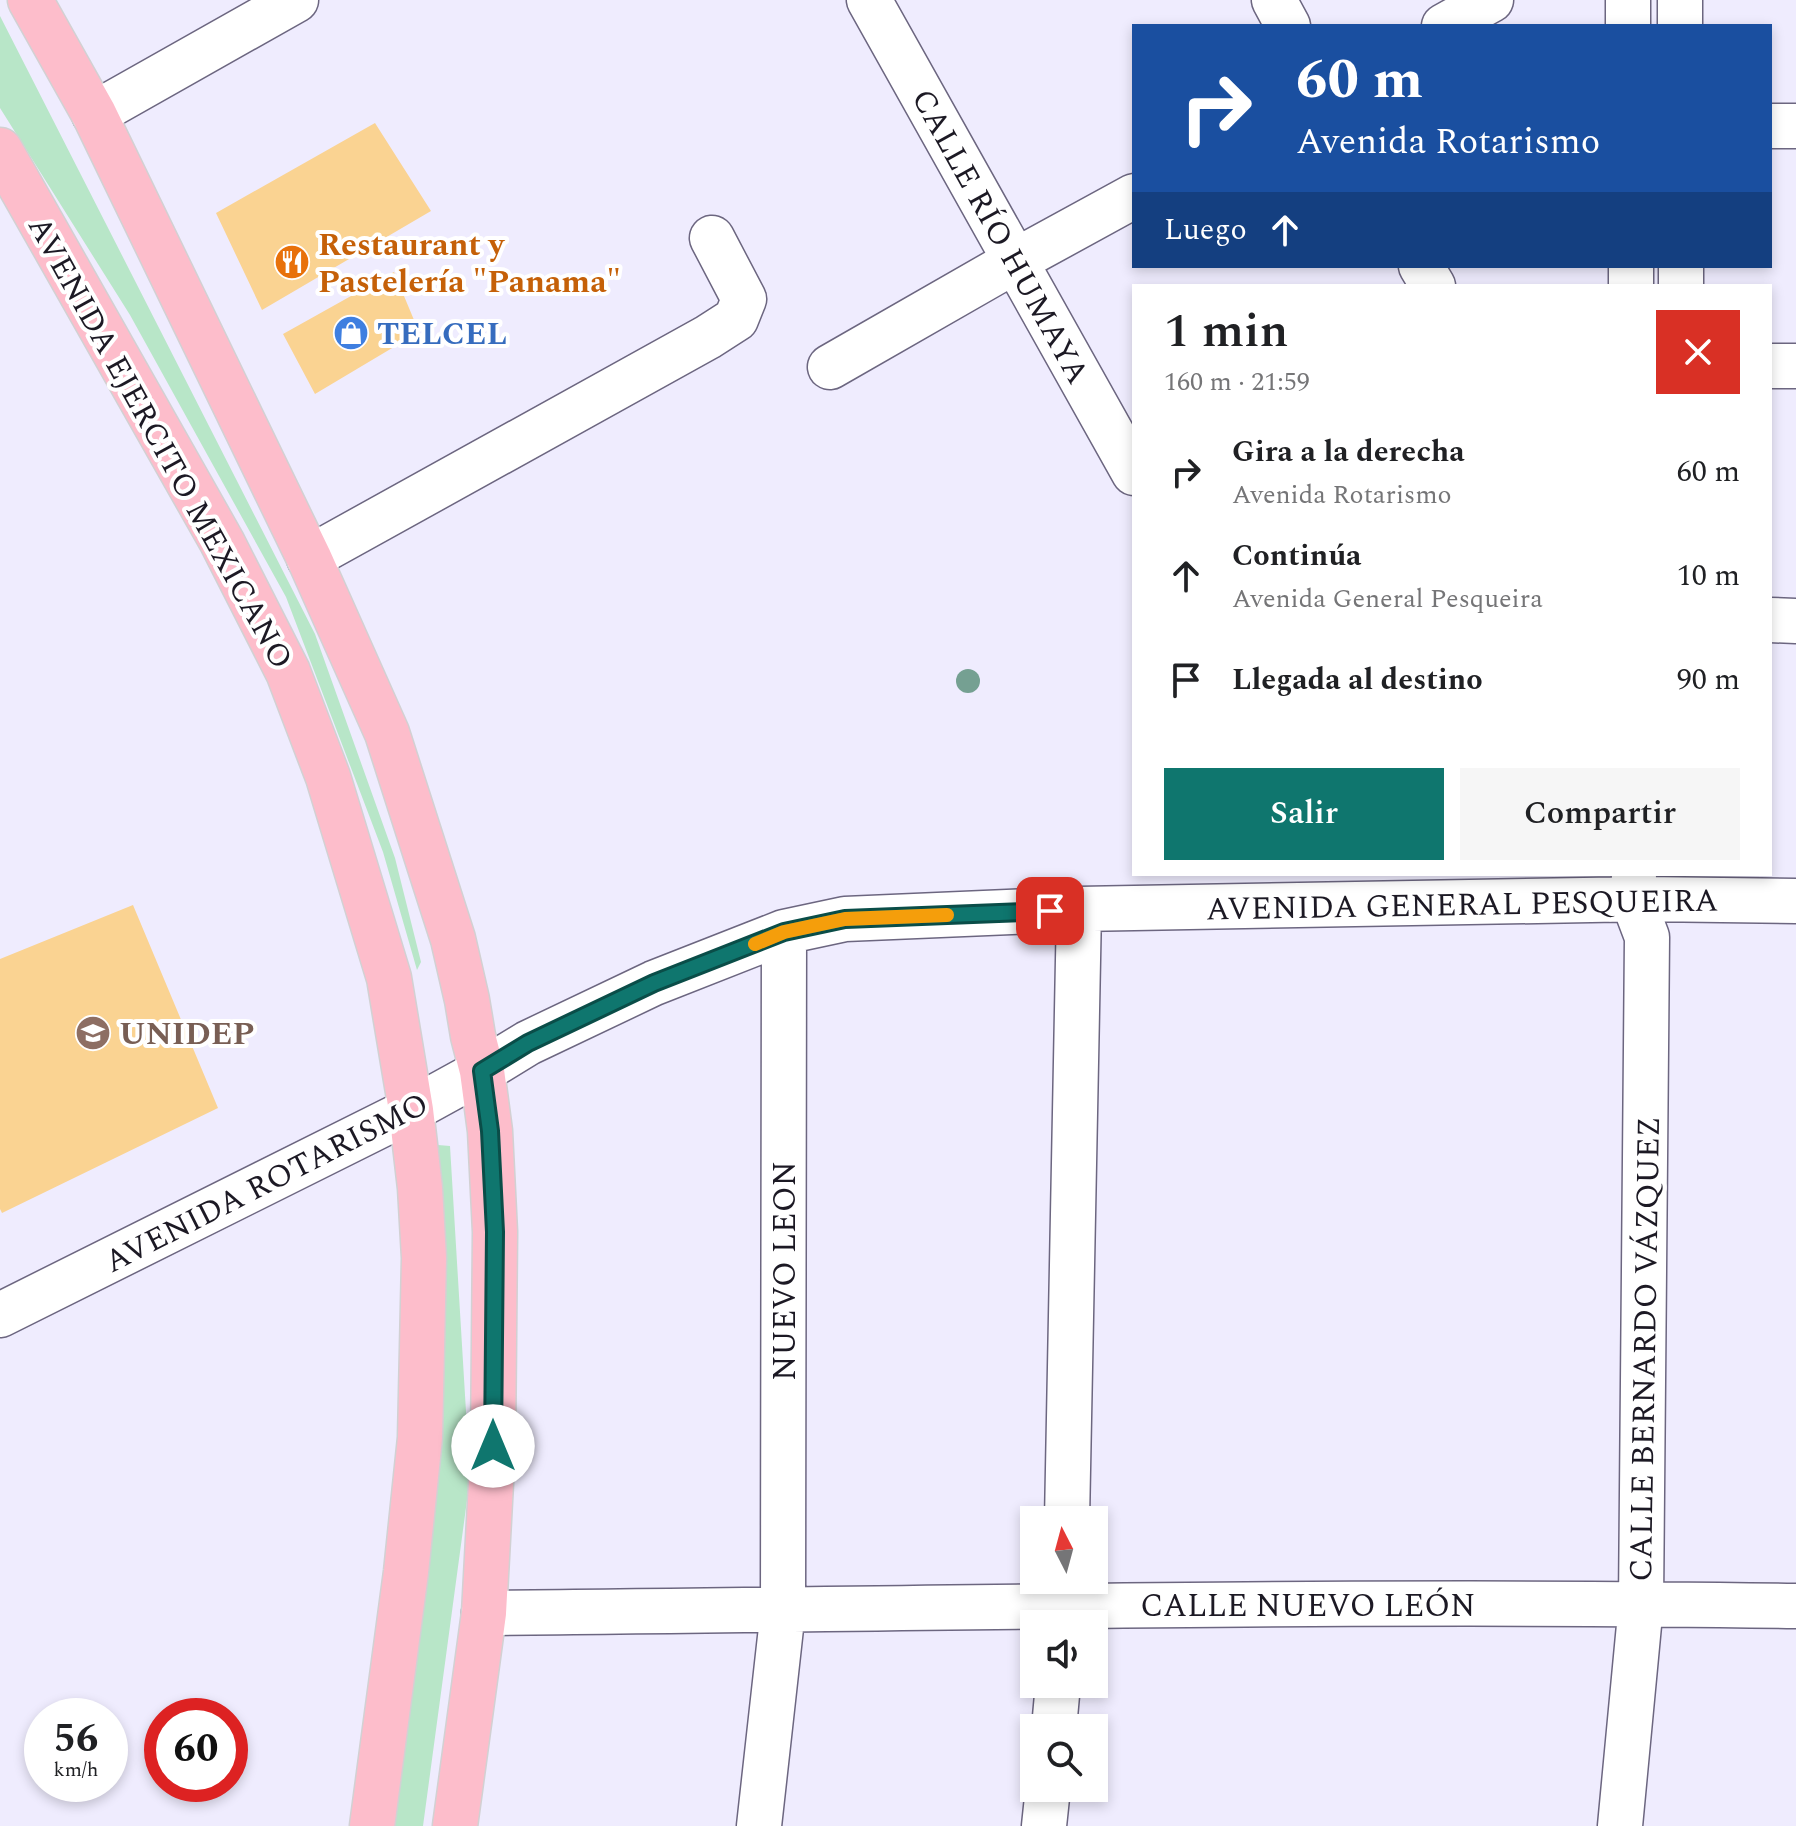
<!DOCTYPE html>
<html lang="es">
<meta charset="utf-8">
<style>
:root{--surface:#fff;--page:#f6f6f6;--text:#202124;--muted:#757577;--accent:#0f766e}
body{margin:0;font-family:Spectral,serif;background:var(--page);color:var(--text);height:100vh;display:flex;flex-direction:column;font-size:30px;white-space:nowrap}
*{box-sizing:border-box;margin:0}
p{font-size:26px;color:var(--muted)}
.icon{flex:none;width:44px;height:44px;fill:none;stroke:currentColor;stroke-width:2;stroke-linecap:round;stroke-linejoin:round}
.map{position:relative;flex:1;overflow:hidden}
.panel{position:absolute;left:1132px;top:284px;width:640px;height:592px;display:flex;flex-direction:column;background:var(--surface);border-radius:0px;box-shadow:0 4px 12px #0003}
.panel>*{flex:none}
.guide{position:absolute;left:1132px;top:24px;width:640px;height:244px;border-radius:0px;box-shadow:0 4px 12px #0003;background:#1a4fa0;color:#fff;overflow:hidden}
.needle{width:52px;rotate:354deg}
.tools{position:absolute;left:1020px;top:1506px;display:grid;gap:16px}
.tools a{display:grid;place-items:center;width:88px;height:88px;border-radius:0px;background:var(--surface);box-shadow:0 4px 12px #0003;font-size:40px}
.speed{position:absolute;left:24px;top:1698px;display:flex;gap:16px;font-size:40px;font-weight:700;text-align:center}
.speed>*{display:grid;place-content:center;width:104px;height:104px;border-radius:50%;background:var(--surface);box-shadow:0 4px 12px #0003;line-height:1}
.speed small{font-size:20px;font-weight:400}
.speed .limit{border:12px solid #d22;background:#fff;color:#111}
.pin{position:absolute;display:grid;place-items:center;width:68px;height:68px;color:#fff;margin:-34px;border-radius:16px;box-shadow:0 4px 12px #0006}
.me{position:absolute;width:88px;margin:-44px;rotate:0deg;stroke-linejoin:round;filter:drop-shadow(0 0 6px #0008)}
.turn{display:flex;align-items:center;gap:28px;height:168px;padding:0 32px;font-size:36px}
.turn .icon{width:104px;height:104px;stroke-width:2.5}
.turn b{display:block;font-size:56px;line-height:68px}
.then{display:flex;align-items:center;height:76px;padding:0 32px;background:#0003;gap:16px;font-size:30px}
.round{display:grid;place-items:center;flex:none;width:84px;height:84px;border-radius:0px;background:var(--page)}
.overview{display:flex;align-items:center;justify-content:space-between;height:136px;padding:0 32px}
h1{font-size:48px;font-weight:600;line-height:60px}
.action{display:flex;gap:16px;margin-top:auto;padding:16px 32px}
.action a{flex:1;height:92px;border-radius:0px;background:var(--accent);color:#fff;font-size:32px;font-weight:600;line-height:92px;text-align:center}
.action a+a{background:var(--page);color:var(--text)}
ul{padding:0;list-style:none}
li{display:flex;align-items:center;gap:24px;height:104px;padding:0 32px}
li div{flex:1}
li b{display:block;font-size:30px}
li em{font-style:normal}
.map>svg:first-child{display:block}
.green{fill:#b8e6c8}
.building{fill:#fad392}
.lines{fill:none;stroke-linecap:round;stroke-linejoin:round}
.minor-casing{stroke:#6c6680;stroke-width:47}
.major-casing{stroke:#d2d1d3;stroke-width:47}
.minor{stroke:#fff;stroke-width:44}
.major{stroke:#fdbdcb;stroke-width:44}
.tree{fill:#75a092}
.route-casing{stroke:#0a4d48;stroke-width:20}
.route{stroke:#0f766e;stroke-width:14}
.slow{stroke:#f59e0b;stroke-width:14}
.labels{text-anchor:middle;stroke-width:8;stroke-linejoin:round;paint-order:stroke}
.street-label{font-size:32px;fill:#1c1924;stroke:#fff}
.food-label{font-size:32px;font-weight:bold;fill:#c56008;stroke:#fff;text-anchor:start}
.shop-label{font-size:32px;font-weight:bold;fill:#366cbe;stroke:#fff;text-anchor:start}
.education-label{font-size:32px;font-weight:bold;fill:#785e54;stroke:#fff;text-anchor:start}
</style>
<div class="map">
<svg width="1796" height="1826" viewBox="0 0 1796 1826">
<rect width="100%" height="100%" fill="#efecfe"/>
<path class="green" d="M0,16L315,634L395,858L421,962L417,970L383,852L286,597L130,315L0,108Z
M426,1144L450,1146L470,1478L423,1826H390L439,1473Z"/>
<path class="building" d="M375,123L431,211L262,310L216,213Z
M394,272L419,332L315,394L283,334Z
M133,905L218,1108L2,1213L0,1209V959Z"/>
<g class="lines">
<defs>
<path id="minor" d="M869,0L1134,473
M1274,0L1288,26
M1628,0V26
M1680,0V26
M1444,26L1491,0
M94,114L296,0
M1770,126H1796
M1421,266L1433,286
M1631,266V286
M1681,266V286
M1770,366H1796
M830,367L1015,261L1134,196
M309,558L708,337L736,319L744,299L712,238
M1770,620L1796,621
M0,1315L411,1110L482,1071L528,1043L654,983L784,932L845,919L1079,909L1644,899L1796,901
M1067,1520L1079,909
M484,1613C921,1609 1359,1599 1796,1606
M1054,1728L1058,1684
M759,1826L783,1610L784,932
M1044,1826L1048,1788
M1620,1826L1641,1604L1647,937L1633,900L1634,874"/>
<path id="major" d="M30,0L94,114L309,558L387,733L453,939L467,1000L473,1036L482,1071L490,1131L495,1232L493,1446L484,1613L455,1826
M0,150L222,542L288,672L328,777L389,978L411,1110L420,1188L424,1258L420,1438L406,1572L372,1826"/>
</defs>
<use href="#minor" class="minor-casing"/>
<use href="#major" class="major-casing"/>
<use href="#minor" class="minor"/>
<use href="#major" class="major"/>
</g>
<circle class="tree" cx="968" cy="681" r="12"/>
<g class="lines">
<defs>
<path id="route" d="M493,1446L495,1232L490,1131L482,1071L528,1043L654,983L784,932L845,919L1050,911"/>
</defs>
<use href="#route" class="route-casing"/>
<use href="#route" class="route"/>
<path class="slow" d="M755,944L784,932L845,919L947,915"/>
</g>
<defs>
<symbol id="restaurant-disc" viewBox="-11 -11 22 22"><circle r="9.5" fill="#e8710a" stroke="#fff"/><path d="M-5-6h1v4h1v-4h1v4h1v-4h1v5L-1.5 .5V6h-2V.5L-5-1ZM5-6V6H3V1.5H1.5Q1.5-4 5-6Z" fill="#fff"/></symbol>
<symbol id="shop-disc" viewBox="-11 -11 22 22"><circle r="9.5" fill="#3f7fe0" stroke="#fff"/><path d="M-5-2.5h2.3a2.7 3.5 0 0 1 5.4 0H5L5.5 6h-11ZM-1.5-2.5h3a1.5 2.3 0 0 0-3 0Z" fill="#fff"/></symbol>
<symbol id="university-disc" viewBox="-11 -11 22 22"><circle r="9.5" fill="#8d6e63" stroke="#fff"/><path d="M0-5L7-2L0 1L-7-2ZM-4 1L0 2.5L4 1V4Q0 6-4 4Z" fill="#fff"/></symbol>
</defs>
<g fill-rule="evenodd">
<use href="#restaurant-disc" x="272" y="242" width="40" height="40"/>
<use href="#shop-disc" x="331" y="313" width="40" height="40"/>
<use href="#university-disc" x="73" y="1013" width="40" height="40"/>
</g>
<g class="labels">
<g class="street-label">
<text transform="translate(1001 236) rotate(61)" y="11">CALLE RÍO HUMAYA</text>
<text transform="translate(161 442) rotate(61)" y="11">AVENIDA EJERCITO MEXICANO</text>
<text transform="translate(1462 904) rotate(-1)" y="11">AVENIDA GENERAL PESQUEIRA</text>
<text transform="translate(266 1182) rotate(-27)" y="11">AVENIDA ROTARISMO</text>
<text transform="translate(784 1271) rotate(-90)" y="11">NUEVO LEON</text>
<text transform="translate(1644 1349) rotate(-89)" y="11">CALLE BERNARDO VÁZQUEZ</text>
<text x="1308" y="1616">CALLE NUEVO LEÓN</text>
</g>
<g class="food-label">
<text x="318" y="255">Restaurant y<tspan x="318" dy="37">Pastelería "Panama"</tspan></text>
</g>
<g class="shop-label">
<text x="377" y="344">TELCEL</text>
</g>
<g class="education-label">
<text x="119" y="1044">UNIDEP</text>
</g>
</g>
</svg>
<div class="tools">
<a><svg class="needle" viewBox="-14 -14 28 28"><path d="M0-13l5 13h-10z" fill="#e53935"/><path d="M0 13l5-13h-10z" fill="#757577"/></svg></a>
<a><svg class="icon" aria-label="sound" viewBox="0 0 24 24"><path d="M4 9h4l5-4v14l-5-4H4zM17 9q2 3 0 6"/></svg></a>
<a><svg class="icon" aria-label="search" viewBox="0 0 24 24"><circle cx="10" cy="10" r="6"/><path d="M15 15l6 6"/></svg></a>
</div>
<div class="speed"><div>56<small>km/h</small></div><div class="limit">60</div></div>
<div class="pin" style="left:1050px;top:911px;background:#d93025"><svg class="icon" aria-label="arrive" viewBox="0 0 24 24"><path d="M6 21V4h12l-3 4 3 4H6"/></svg></div>
<svg class="me" style="left:493px;top:1446px" viewBox="-20 -20 40 40"><circle r="19" fill="#fff"/><path d="M0-13L10 11 0 6-10 11z" fill="#0f766e"/></svg>
<div class="guide">
<div class="turn"><svg class="icon" aria-label="right" viewBox="0 0 24 24"><path d="M7 20v-9h11M14 6l5 5-5 5"/></svg><div><b>60 m</b>Avenida Rotarismo</div></div>
<div class="then">Luego<svg class="icon" aria-label="ahead" viewBox="0 0 24 24"><path d="M12 20V5M6 11l6-6 6 6"/></svg></div>
</div>
<section class="panel">
<div class="overview"><div><h1>1 min</h1><p>160 m · 21:59</p></div><a class="round" style="background:#d93025;color:#fff"><svg class="icon" aria-label="close" viewBox="0 0 24 24"><path d="M6 6l12 12M18 6L6 18"/></svg></a></div>
<ul>
<li><svg class="icon" aria-label="right" viewBox="0 0 24 24"><path d="M7 20v-9h11M14 6l5 5-5 5"/></svg><div><b>Gira a la derecha</b><p>Avenida Rotarismo</p></div><em>60 m</em></li>
<li><svg class="icon" aria-label="ahead" viewBox="0 0 24 24"><path d="M12 20V5M6 11l6-6 6 6"/></svg><div><b>Continúa</b><p>Avenida General Pesqueira</p></div><em>10 m</em></li>
<li><svg class="icon" aria-label="arrive" viewBox="0 0 24 24"><path d="M6 21V4h12l-3 4 3 4H6"/></svg><div><b>Llegada al destino</b></div><em>90 m</em></li>
</ul>
<div class="action"><a>Salir</a><a>Compartir</a></div>
</section>
</div>
